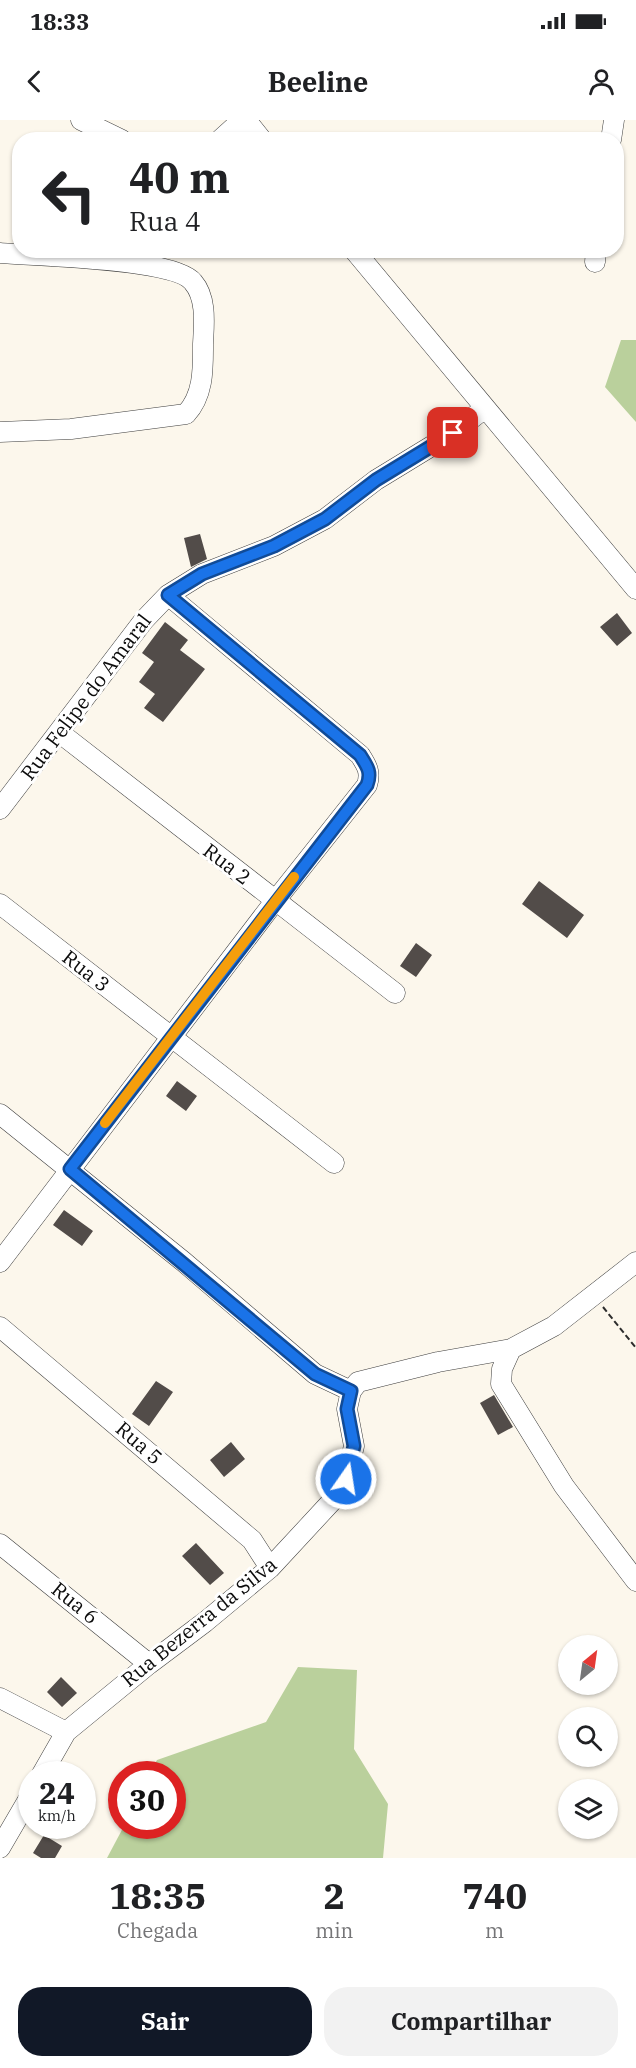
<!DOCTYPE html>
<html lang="pt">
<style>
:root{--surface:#fff;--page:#f2f2f2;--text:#202124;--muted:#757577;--accent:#111827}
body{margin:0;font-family:"IBM Plex Serif",serif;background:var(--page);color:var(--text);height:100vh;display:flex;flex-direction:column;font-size:22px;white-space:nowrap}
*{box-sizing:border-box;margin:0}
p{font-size:20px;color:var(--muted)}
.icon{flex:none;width:33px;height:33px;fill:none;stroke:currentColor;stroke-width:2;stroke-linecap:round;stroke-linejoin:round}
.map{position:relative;height:1738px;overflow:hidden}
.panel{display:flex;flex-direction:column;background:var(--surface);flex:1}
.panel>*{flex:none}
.top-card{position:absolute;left:12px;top:12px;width:612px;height:126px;border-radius:24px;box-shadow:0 2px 4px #0004;background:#fff;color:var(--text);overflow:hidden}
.needle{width:39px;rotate:29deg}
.controls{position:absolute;left:558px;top:1515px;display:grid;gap:12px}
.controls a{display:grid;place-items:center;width:60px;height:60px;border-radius:50%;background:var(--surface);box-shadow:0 2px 4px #0004;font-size:30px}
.speed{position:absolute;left:18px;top:1641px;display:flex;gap:12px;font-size:30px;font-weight:700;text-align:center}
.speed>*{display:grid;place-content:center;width:78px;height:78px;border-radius:50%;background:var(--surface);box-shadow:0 2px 4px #0004;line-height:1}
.speed small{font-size:15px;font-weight:400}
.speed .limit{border:9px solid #d22;background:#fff;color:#111}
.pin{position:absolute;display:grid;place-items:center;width:51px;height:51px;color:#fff;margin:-26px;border-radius:12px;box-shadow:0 3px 9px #0006}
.me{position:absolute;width:66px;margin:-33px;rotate:13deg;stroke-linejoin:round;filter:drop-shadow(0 0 4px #0008)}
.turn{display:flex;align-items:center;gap:21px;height:126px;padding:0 18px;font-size:27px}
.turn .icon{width:78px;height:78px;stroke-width:2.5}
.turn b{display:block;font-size:42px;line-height:51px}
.eta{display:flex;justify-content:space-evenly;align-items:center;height:102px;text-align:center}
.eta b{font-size:36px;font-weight:700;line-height:42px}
.button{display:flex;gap:12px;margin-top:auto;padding:12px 18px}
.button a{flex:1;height:69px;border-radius:24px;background:var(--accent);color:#fff;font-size:24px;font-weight:700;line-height:69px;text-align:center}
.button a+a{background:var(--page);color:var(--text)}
.status{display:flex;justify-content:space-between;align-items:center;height:42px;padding:0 30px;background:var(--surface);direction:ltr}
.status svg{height:16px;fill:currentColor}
header{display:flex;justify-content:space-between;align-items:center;height:78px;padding:0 18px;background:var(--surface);font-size:27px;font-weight:700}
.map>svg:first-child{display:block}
.forest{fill:#bad09c}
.building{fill:#524c49}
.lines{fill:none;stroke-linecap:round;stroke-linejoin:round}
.minor-casing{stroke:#3e3e3e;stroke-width:21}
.path{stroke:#2d2d2d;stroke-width:2;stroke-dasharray:6 3;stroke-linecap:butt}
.minor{stroke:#fff;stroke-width:20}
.route-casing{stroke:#114b97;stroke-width:15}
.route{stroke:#1a73e8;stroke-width:10}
.slow{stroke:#f59e0b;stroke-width:10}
.labels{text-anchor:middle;stroke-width:6;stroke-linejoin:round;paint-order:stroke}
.street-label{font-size:20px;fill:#0b0b0b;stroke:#fff}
</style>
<div class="status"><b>18:33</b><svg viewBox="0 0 49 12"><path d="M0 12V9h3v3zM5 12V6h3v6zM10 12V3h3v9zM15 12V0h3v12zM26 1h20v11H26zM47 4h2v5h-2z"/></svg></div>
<header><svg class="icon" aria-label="back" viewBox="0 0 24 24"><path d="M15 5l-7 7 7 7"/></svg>Beeline<svg class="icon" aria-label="person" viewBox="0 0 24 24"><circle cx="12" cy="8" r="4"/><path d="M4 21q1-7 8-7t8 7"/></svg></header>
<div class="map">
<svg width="636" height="1738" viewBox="0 0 636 1738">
<rect width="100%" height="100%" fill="#fcf7ec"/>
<path class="forest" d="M621,220H636V302L605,267Z
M298,1547L357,1550L354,1629L388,1684L383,1738H107L124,1706H172V1654H149L157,1640L266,1602Z"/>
<path class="building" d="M200,414L207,439L191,447L184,418Z
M617,493L632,513L617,526L600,507Z
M165,502L188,520L180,530L205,549L163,602L144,588L155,574L139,562L154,542L142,533Z
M539,761L584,795L567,818L522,784Z
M416,823L432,835L416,857L400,846Z
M177,961L197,976L186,991L166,976Z
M64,1090L93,1111L82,1126L53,1105Z
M156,1261L173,1272L149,1306L132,1294Z
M494,1275L513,1307L498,1315L480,1283Z
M231,1322L245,1339L224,1357L210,1340Z
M196,1423L224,1453L210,1465L182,1436Z
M61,1557L77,1573L62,1587L47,1572Z
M44,1715L62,1726L55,1738H41L33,1733Z"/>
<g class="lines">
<defs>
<path id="minor" d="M81,0L122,20
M246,0L262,20
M220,20L242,0
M611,20L614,0
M354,130L636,469
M0,133C35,136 175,138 193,162C207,178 204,204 203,224C203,248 204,275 186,294L71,309L0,312
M595,142L596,130
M60,613L395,873
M0,689L144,500L168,475L202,454L274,426L325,399L376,360L453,313L485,288
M0,784L334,1043
M0,994L184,1142L315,1254L351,1271
M0,1142L275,781L367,665C371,652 367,646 360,635L168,475
M0,1207L252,1420L270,1448
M511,1229L502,1249L501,1264L564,1366L636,1461
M0,1424L149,1544
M0,1578L66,1612
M42,1654L66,1612L149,1544L205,1502L270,1448L333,1380L346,1359L354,1326L347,1289L351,1271L358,1262L438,1242L511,1229L554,1206L636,1142
M0,1728L32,1673"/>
</defs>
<use href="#minor" class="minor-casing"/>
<path class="path" d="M603,1187L636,1228"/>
<use href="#minor" class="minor"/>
</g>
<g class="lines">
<defs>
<path id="route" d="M346,1359L354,1326L347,1289L351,1271L315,1254L70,1049L367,665C372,652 367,646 360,635L168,475L202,454L274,426L325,399L376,360L453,313"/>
</defs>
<use href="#route" class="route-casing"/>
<use href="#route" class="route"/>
<path class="slow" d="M105,1003L294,757"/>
</g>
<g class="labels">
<g class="street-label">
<text transform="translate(86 577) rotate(-53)" y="7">Rua Felipe do Amaral</text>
<text transform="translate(227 744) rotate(37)" y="7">Rua 2</text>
<text transform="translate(86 851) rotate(38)" y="7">Rua 3</text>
<text transform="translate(139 1323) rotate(41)" y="7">Rua 5</text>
<text transform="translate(75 1483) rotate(39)" y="7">Rua 6</text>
<text transform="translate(199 1502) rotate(-39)" y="7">Rua Bezerra da Silva</text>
</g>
</g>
</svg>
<div class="controls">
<a><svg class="needle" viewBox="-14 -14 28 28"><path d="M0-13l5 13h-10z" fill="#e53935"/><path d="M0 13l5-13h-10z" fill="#757577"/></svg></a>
<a><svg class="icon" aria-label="search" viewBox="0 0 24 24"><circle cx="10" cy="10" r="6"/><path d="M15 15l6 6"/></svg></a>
<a><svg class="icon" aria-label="layers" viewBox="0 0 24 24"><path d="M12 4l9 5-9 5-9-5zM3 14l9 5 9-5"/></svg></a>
</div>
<div class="speed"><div>24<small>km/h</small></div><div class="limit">30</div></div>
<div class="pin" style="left:453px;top:313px;background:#d93025"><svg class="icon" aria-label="arrive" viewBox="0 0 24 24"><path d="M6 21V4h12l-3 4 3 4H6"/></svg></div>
<svg class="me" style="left:346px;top:1359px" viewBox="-20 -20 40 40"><circle r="17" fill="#1a73e8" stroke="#fff" stroke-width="3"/><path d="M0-11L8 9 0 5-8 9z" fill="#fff"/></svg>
<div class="top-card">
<div class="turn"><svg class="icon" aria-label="left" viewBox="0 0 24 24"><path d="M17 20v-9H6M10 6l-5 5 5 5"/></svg><div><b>40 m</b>Rua 4</div></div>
</div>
</div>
<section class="panel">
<div class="eta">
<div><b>18:35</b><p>Chegada</p></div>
<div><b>2</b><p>min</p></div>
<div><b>740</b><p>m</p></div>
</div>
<div class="button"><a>Sair</a><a>Compartilhar</a></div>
</section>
